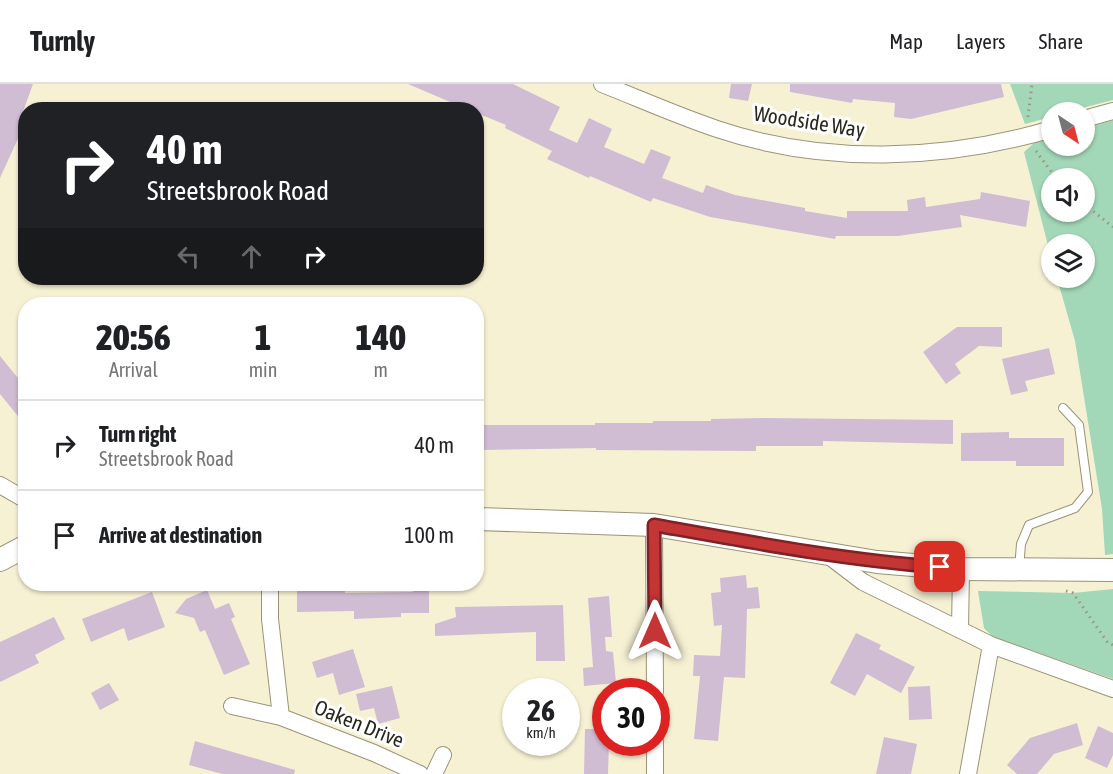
<!DOCTYPE html>
<style>
:root{--surface:#fff;--page:#f2f2f2;--text:#202124;--muted:#757577;--line:#e0e0e0}
body{margin:0;font-family:"Asap Condensed",sans-serif;background:var(--page);color:var(--text);height:100vh;display:flex;flex-direction:column;font-size:22px;white-space:nowrap}
*{box-sizing:border-box;margin:0}
p{font-size:20px;color:var(--muted)}
.icon{flex:none;width:33px;height:33px;fill:none;stroke:currentColor;stroke-width:2;stroke-linecap:round;stroke-linejoin:round}
.map{position:relative;flex:1;overflow:hidden}
.sheet{position:absolute;left:18px;top:213px;width:466px;height:294px;display:flex;flex-direction:column;background:var(--surface);border-radius:24px;box-shadow:0 2px 4px #0004}
.sheet>*{flex:none}
.top-card{position:absolute;left:18px;top:18px;width:466px;height:183px;border-radius:24px;box-shadow:0 2px 4px #0004;background:#202124;color:#fff;overflow:hidden}
.needle{width:39px;rotate:144deg}
.tools{position:absolute;left:1041px;top:18px;display:grid;gap:12px}
.tools a{display:grid;place-items:center;width:54px;height:54px;border-radius:50%;background:var(--surface);box-shadow:0 2px 4px #0004;font-size:30px}
.speed{position:absolute;left:502px;top:594px;display:flex;gap:12px;font-size:30px;font-weight:700;text-align:center}
.speed>*{display:grid;place-content:center;width:78px;height:78px;border-radius:50%;background:var(--surface);box-shadow:0 2px 4px #0004;line-height:1}
.speed small{font-size:15px;font-weight:400}
.speed .limit{border:9px solid #d22;background:#fff;color:#111}
.pin{position:absolute;display:grid;place-items:center;width:51px;height:51px;color:#fff;margin:-26px;border-radius:12px;box-shadow:0 3px 9px #0006}
.me{position:absolute;width:66px;margin:-33px;rotate:0deg;stroke-linejoin:round;filter:drop-shadow(0 0 4px #0008)}
.turn{display:flex;align-items:center;gap:21px;height:126px;padding:0 30px;font-size:27px}
.turn .icon{width:78px;height:78px;stroke-width:2.5}
.turn b{display:block;font-size:42px;line-height:51px}
.lanes{display:flex;align-items:center;height:57px;padding:0 30px;background:#0003;justify-content:center;gap:30px;direction:ltr}
.lanes .off{opacity:.35}
.eta{display:flex;justify-content:space-evenly;align-items:center;height:102px;text-align:center}
.eta b{font-size:36px;font-weight:800;line-height:42px}
ul{padding:0;list-style:none}
li{display:flex;align-items:center;gap:18px;height:90px;padding:0 30px;border-top:2px solid var(--line)}
li div{flex:1}
li b{display:block;font-size:22px}
li em{font-style:normal}
header{display:flex;align-items:center;gap:36px;box-sizing:border-box;height:84px;padding:0 30px;background:var(--surface);border-bottom:2px solid var(--line)}
header strong{font-size:28px}
nav{display:flex;gap:33px;margin-inline-start:auto;font-size:21px}
.map>svg:first-child{display:block}
.green{fill:#a2d7b7;fill-rule:evenodd}
.building{fill:#d0bcd3}
.lines{fill:none;stroke-linecap:round;stroke-linejoin:round}
.service-casing{stroke:#999378;stroke-width:10}
.minor-casing{stroke:#999378;stroke-width:18}
.secondary-casing{stroke:#999378;stroke-width:24}
.path{stroke:#9a9681;stroke-width:3;stroke-dasharray:1.5 4.5;stroke-linecap:butt}
.service{stroke:#fff;stroke-width:8}
.minor{stroke:#fff;stroke-width:16}
.secondary{stroke:#fff;stroke-width:22}
.route-casing{stroke:#7f2223;stroke-width:15}
.route{stroke:#c43536;stroke-width:10}
.labels{text-anchor:middle;stroke-width:6;stroke-linejoin:round;paint-order:stroke}
.street-label{font-size:21px;fill:#29271c;stroke:#fff}
</style>
<header>
<strong>Turnly</strong>
<nav><a>Map</a><a>Layers</a><a>Share</a></nav>
</header>
<div class="map">
<svg width="1113" height="690" viewBox="0 0 1113 690">
<rect width="100%" height="100%" fill="#f7f1d4"/>
<path class="green" d="M1010,0H1113V16L1067,28H1052L1051,33L1025,40Z
M1113,36V470L1105,471L1102,425L1075,257L1057,194H1084V160H1052L1051,173L1024,68L1034,59L1051,54L1052,62H1084L1085,44ZM1052,94H1084V128H1052Z
M1113,505V595L993,553L984,544L978,507L1073,509Z"/>
<path class="building" d="M0,0H33L21,33L26,35V37L0,94Z
M408,0H513L560,23L549,46L577,59L589,34L612,45L604,63L644,80L651,65L671,73L662,94L703,109L706,101L735,111L805,124V127L847,134V127H908L907,116L925,113L926,123L980,115L981,108L1030,117L1026,143L960,131L962,143L898,152H836L835,155L710,133L653,114L651,118L590,92L589,94L547,75L552,67L505,44L506,41L477,29V26H469Z
M731,0H752L748,17L729,14Z
M790,0H1001L1004,13L911,35L894,33L895,19L853,15L852,19L790,8Z
M957,243H1002V263L979,262L955,280L961,289L946,300L923,268Z
M1049,264L1055,290L1025,297L1028,307L1011,311L1002,275Z
M0,272L26,304V342L0,310Z
M764,334L953,336V360L823,357V362H756V367L596,366V364L481,366V341H595V339H653V337H711V335Z
M1009,348V354H1064V382H1016V377H961V349Z
M746,491L747,504L758,503L760,524L747,525L745,594L724,593L718,657L694,655L700,592H693L694,571L720,572L722,541L714,542L711,509L721,508L720,494Z
M413,503H429V529H401V533L354,535V527L297,528V505L345,504V509L413,508Z
M207,506L215,525L229,519L235,533L231,535L250,580L224,591L205,546L200,548L194,534L175,529L186,515Z
M152,508L165,543L128,557L124,544L91,558L82,535Z
M609,512L612,553H605L606,567L613,568L616,599L584,602L583,584L593,583L588,514Z
M563,521L565,577H536V548L435,552V540L456,533L455,523Z
M54,533L65,555L35,571L39,579L0,598V558Z
M856,549L881,561L879,565L915,583L901,609L867,590L855,612L830,599Z
M353,565L365,603L339,611L333,589L317,594L312,578Z
M109,599L119,616L100,626L91,609Z
M392,602L400,634L378,640L374,624L360,627L356,610Z
M930,602L932,635L909,636L908,603Z
M1077,639L1083,661L1054,670L1037,690H1017L1007,681L1030,654Z
M1098,642L1113,649V671L1107,684L1085,674Z
M585,645H606V658H609L608,690H584Z
M884,653L917,660L911,690H876Z
M195,657L295,686L294,690H222L189,681Z"/>
<g class="lines">
<defs>
<path id="service" d="M1019,485L1021,460L1029,441L1075,424L1088,408L1079,341L1063,324"/>
<path id="minor" d="M602,0C640,15 678,32 717,45C824,81 944,77 1052,45
M1084,35L1113,27
M0,401L26,416
M654,441L655,608
M829,472L863,498L991,561L1113,605
M270,500V535L281,633L374,669L420,690
M960,546L961,485
M232,622L281,633
M434,690L443,671
M655,690V658
M968,690L991,561"/>
<path id="secondary" d="M477,435L654,441L877,478L961,485L1113,486
M0,476L26,462"/>
</defs>
<use href="#service" class="service-casing"/>
<use href="#minor" class="minor-casing"/>
<use href="#secondary" class="secondary-casing"/>
<path class="path" d="M1028,33L1032,0
M1036,67L1056,94
M1084,120L1113,143
M1066,507L1073,509L1108,559L1113,561"/>
<use href="#service" class="service"/>
<use href="#minor" class="minor"/>
<use href="#secondary" class="secondary"/>
</g>
<g class="lines">
<defs>
<path id="route" d="M655,547L654,441C749,458 844,476 940,483"/>
</defs>
<use href="#route" class="route-casing"/>
<use href="#route" class="route"/>
</g>
<g class="labels">
<g class="street-label">
<text transform="translate(809 38) rotate(9)" y="7">Woodside Way</text>
<text transform="translate(359 640) rotate(22)" y="7">Oaken Drive</text>
</g>
</g>
</svg>
<div class="tools">
<a><svg class="needle" viewBox="-14 -14 28 28"><path d="M0-13l5 13h-10z" fill="#e53935"/><path d="M0 13l5-13h-10z" fill="#757577"/></svg></a>
<a><svg class="icon" aria-label="sound" viewBox="0 0 24 24"><path d="M4 9h4l5-4v14l-5-4H4zM17 9q2 3 0 6"/></svg></a>
<a><svg class="icon" aria-label="layers" viewBox="0 0 24 24"><path d="M12 4l9 5-9 5-9-5zM3 14l9 5 9-5"/></svg></a>
</div>
<div class="speed"><div>26<small>km/h</small></div><div class="limit">30</div></div>
<div class="pin" style="left:940px;top:483px;background:#d93025"><svg class="icon" aria-label="arrive" viewBox="0 0 24 24"><path d="M6 21V4h12l-3 4 3 4H6"/></svg></div>
<svg class="me" style="left:655px;top:547px" viewBox="-20 -20 40 40"><path d="M0-17L14 15 0 8-14 15z" fill="#c43536" stroke="#fff" stroke-width="4"/></svg>
<div class="top-card">
<div class="turn"><svg class="icon" aria-label="right" viewBox="0 0 24 24"><path d="M7 20v-9h11M14 6l5 5-5 5"/></svg><div><b>40 m</b>Streetsbrook Road</div></div>
<div class="lanes"><svg class="icon off" aria-label="left" viewBox="0 0 24 24"><path d="M17 20v-9H6M10 6l-5 5 5 5"/></svg><svg class="icon off" aria-label="ahead" viewBox="0 0 24 24"><path d="M12 20V5M6 11l6-6 6 6"/></svg><svg class="icon" aria-label="right" viewBox="0 0 24 24"><path d="M7 20v-9h11M14 6l5 5-5 5"/></svg></div>
</div>
<section class="sheet">
<div class="eta">
<div><b>20:56</b><p>Arrival</p></div>
<div><b>1</b><p>min</p></div>
<div><b>140</b><p>m</p></div>
</div>
<ul>
<li><svg class="icon" aria-label="right" viewBox="0 0 24 24"><path d="M7 20v-9h11M14 6l5 5-5 5"/></svg><div><b>Turn right</b><p>Streetsbrook Road</p></div><em>40 m</em></li>
<li><svg class="icon" aria-label="arrive" viewBox="0 0 24 24"><path d="M6 21V4h12l-3 4 3 4H6"/></svg><div><b>Arrive at destination</b></div><em>100 m</em></li>
</ul>
</section>
</div>
